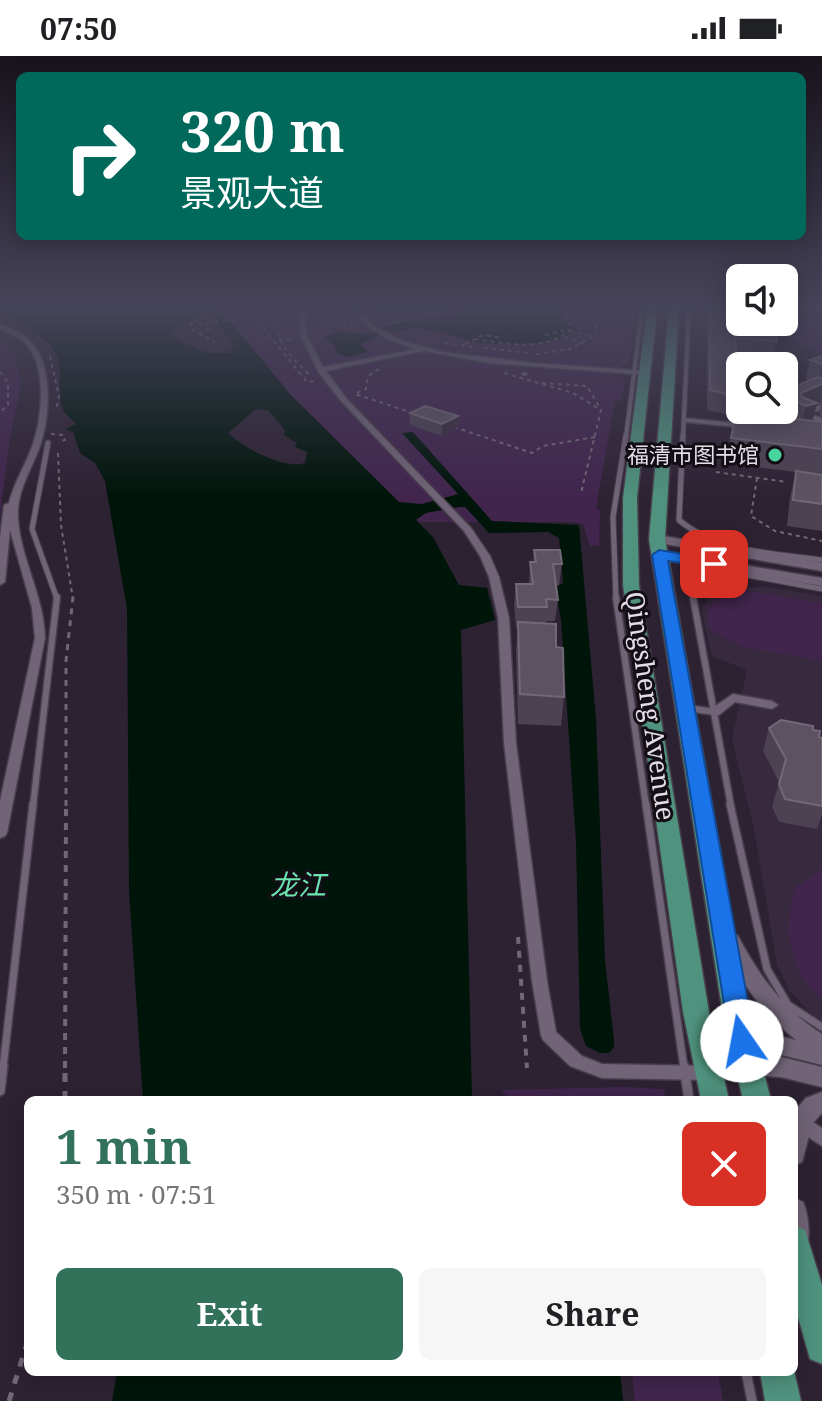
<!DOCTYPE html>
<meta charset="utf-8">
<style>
:root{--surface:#fff;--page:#f6f6f6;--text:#202124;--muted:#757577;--accent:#32725a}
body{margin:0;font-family:"Noto Serif","Noto Sans SC",serif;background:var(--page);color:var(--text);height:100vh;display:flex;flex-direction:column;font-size:30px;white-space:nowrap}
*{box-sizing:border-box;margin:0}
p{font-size:26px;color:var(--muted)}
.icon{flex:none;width:44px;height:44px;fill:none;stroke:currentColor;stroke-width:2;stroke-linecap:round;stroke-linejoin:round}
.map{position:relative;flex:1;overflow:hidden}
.details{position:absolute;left:24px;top:1040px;width:774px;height:280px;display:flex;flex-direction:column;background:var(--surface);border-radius:12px;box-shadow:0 4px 20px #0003}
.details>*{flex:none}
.top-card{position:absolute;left:16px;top:16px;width:790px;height:168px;border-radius:12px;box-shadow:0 4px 20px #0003;background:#00695c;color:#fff;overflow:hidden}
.controls{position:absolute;left:726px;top:208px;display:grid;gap:16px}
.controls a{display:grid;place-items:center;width:72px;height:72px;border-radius:12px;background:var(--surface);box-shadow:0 4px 20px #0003;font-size:40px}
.pin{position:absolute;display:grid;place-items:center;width:68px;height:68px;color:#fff;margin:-34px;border-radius:16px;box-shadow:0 4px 12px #0006}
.me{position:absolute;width:88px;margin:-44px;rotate:348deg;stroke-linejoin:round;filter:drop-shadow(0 0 6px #0008)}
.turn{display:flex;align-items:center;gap:28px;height:168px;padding:0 32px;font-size:36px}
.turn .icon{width:104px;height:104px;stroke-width:2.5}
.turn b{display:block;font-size:56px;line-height:68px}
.round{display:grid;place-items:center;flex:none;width:84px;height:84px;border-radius:12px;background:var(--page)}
.head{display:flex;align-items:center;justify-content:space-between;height:136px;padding:0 32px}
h1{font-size:48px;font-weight:700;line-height:60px;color:var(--accent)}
.action{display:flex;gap:16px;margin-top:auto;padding:16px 32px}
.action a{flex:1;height:92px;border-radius:12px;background:var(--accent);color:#fff;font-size:32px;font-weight:700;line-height:92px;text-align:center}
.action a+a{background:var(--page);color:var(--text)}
.status{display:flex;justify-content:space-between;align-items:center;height:56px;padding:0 40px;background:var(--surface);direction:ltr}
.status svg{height:22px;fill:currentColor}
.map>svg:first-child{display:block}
.built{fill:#382a3e}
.green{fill:#41254d}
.water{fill:#00150a;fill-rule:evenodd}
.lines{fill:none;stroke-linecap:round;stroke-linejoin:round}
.service-far4-casing{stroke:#473e4b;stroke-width:6}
.service-far3-casing{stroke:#473e4b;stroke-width:7}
.service-far2-casing{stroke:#473e4b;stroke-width:9}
.service-far1-casing{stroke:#473e4b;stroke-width:10}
.service-casing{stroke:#473e4b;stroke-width:12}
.minor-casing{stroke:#473e4b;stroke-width:3}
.tertiary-casing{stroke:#473e4b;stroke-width:3}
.primary-casing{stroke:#473e4b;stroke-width:3}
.path-far3{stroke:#716875;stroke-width:2;stroke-dasharray:4 4;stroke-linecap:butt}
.path-far2{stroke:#716875;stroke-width:3;stroke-dasharray:6 6;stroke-linecap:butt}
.path-far1{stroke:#716875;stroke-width:4;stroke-dasharray:7 7;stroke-linecap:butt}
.path{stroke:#716875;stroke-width:5;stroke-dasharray:9 9;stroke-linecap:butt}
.service-far4{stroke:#706476;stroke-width:4}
.service-far3{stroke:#706476;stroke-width:5}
.service-far2{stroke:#706476;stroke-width:6}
.service-far1{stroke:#706476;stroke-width:7}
.service{stroke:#706476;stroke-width:9}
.minor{fill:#706476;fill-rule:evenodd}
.tertiary{fill:#706476;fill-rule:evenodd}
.primary{fill:#4f927d;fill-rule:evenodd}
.wall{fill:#4c4251}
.shaded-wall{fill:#392e3e}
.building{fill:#5d5261;stroke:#726876;stroke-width:2}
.route{fill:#1a73e8;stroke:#114b97;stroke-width:2}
.poi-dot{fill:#49d49d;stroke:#130e15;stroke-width:3}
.labels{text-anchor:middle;stroke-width:6;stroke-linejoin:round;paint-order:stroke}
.far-poi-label{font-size:22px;fill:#e4dde7;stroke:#130e15;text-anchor:end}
.street-label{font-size:26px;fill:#e4dde7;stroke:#130e15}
.water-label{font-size:28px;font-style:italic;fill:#6be4b0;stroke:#130e15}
</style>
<div class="status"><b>07:50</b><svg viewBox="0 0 49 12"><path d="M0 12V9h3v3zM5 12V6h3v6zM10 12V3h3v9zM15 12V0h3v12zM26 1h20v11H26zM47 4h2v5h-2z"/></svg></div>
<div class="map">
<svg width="822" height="1345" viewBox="0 0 822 1345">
<rect width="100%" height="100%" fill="#2d2232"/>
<path class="built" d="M768,531L822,540V965L813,960L789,934L777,909L754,773L732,683L747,614L712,600L704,567L702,552L713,539L734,532Z"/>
<path class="green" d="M220,253H635L629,308L621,309L619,321L625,323L621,345L615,344L596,453L600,454L599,490H590L583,468L573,466H419L290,338Z
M784,253H820L822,256V296L789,283L784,266Z
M0,282L15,299L21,329L10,381L0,460Z
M739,534L822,547V605L744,591L712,575C699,551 716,541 738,537Z
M822,813V943C787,914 783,872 796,831Z
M623,1031L664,1033L666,1044H510L501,1034Z
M632,1316H718L723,1345H635Z"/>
<path class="water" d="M0,253H220L290,338L399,446L422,448L458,438L402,377L413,376L492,465L579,469L596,663L605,904L614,984V991L609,997H600L586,990L580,973L576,786L561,564L555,532L563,527L559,482L548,476L489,477L465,451H459L426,457L416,464L433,481L459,529L487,532L495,564L461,574L472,1044H143L129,835L127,553L105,425L95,407L80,397L73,376L65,373L76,368C72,364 65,358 63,354C55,335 66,311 53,293C38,271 7,265 0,253ZM204,258L214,261L233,289L230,297H207L177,284L173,275L176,272ZM256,353L268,354L285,374L284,379L297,387L295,391L307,396L305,407C284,414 244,392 228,377Z
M470,253H562L565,262L575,273C560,292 494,290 472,285C455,281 441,274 423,273C401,272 383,277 363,287L361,290L369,296L347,301L337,297L334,289L325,281L336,276L371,278L398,266L450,260Z
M117,1316H620L623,1345H112Z"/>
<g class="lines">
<defs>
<path id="service-far4" d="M626,381L642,253
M683,381L689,253"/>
<path id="service-far3" d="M683,379L679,464C718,497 773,497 822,504
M48,387L32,473L57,543
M616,543L613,461L626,379
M693,543L690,525L696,517L726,515L822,533"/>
<path id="service-far2" d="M616,541L646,750
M693,541L731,750
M687,652L715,656
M33,750L57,541"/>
<path id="service-far1" d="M646,748L684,1012
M730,748L767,913L788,949L822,971
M3,1012L33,748"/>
<path id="service" d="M684,1010L689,1044
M0,1035L3,1010
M746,1316L752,1345"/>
<path id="minor" d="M300,253H306L307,280L323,311L416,293C387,285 371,276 351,253H357L375,271L406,286L444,296L535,307L646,315L650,317L646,319L488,307L424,295L326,315L346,342L471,472L490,500L499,521L509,562L516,687L547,925L556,976L582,1000L602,1008L708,1010L714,1012L716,1017L714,1022L708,1024L602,1022L570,1010L543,984L541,979L532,925L504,687L498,562L489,521L480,500L464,475L341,345L318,316L301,280Z
M0,268C9,272 20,276 27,282C55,305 50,363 39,393C30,416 16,437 18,463C21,504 44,540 45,582L7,777L5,780L0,782V745L35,582L32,552L10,474L5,526L0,529V481L4,449L9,447C14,426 26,408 33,388C42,360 47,313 27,289C20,281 9,277 0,273Z
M822,348V353L810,358L822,362V367L799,358Z
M683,362L746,368L750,370L746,372L686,366L682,364Z
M733,638L772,645L778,649L772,653L735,646L719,659H711L709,656L711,653Z
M800,1058L822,1072V1090L794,1072V1060Z"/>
<path id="tertiary" d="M657,479L822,507V515L653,486L651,483Z
M659,495L822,522V530L654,502V496Z
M731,877L738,880C759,920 783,953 822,978V1009L774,997L693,988L690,982L693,976L701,973L774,979L796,984C762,957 739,924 721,885L724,880Z
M706,996L781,1001L822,1011V1031L781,1021L706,1016L698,1013L695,1006L698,999Z
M822,1036V1057L812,1068L802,1106L794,1109V1056L806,1042Z
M794,1142L803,1146C809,1160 811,1183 805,1198L796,1202Z"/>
<path id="primary" d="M647,253H657L637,442L639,529L709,956L729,1044H701L683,956L623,529V442Z
M669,253H679L665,483L749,959L771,1044H743L723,959L649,483Z
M794,1169L805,1174L822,1229V1308L810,1303L794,1247Z
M794,1315L801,1345H765L760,1316Z"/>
</defs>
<use href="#service-far4" class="service-far4-casing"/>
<use href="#service-far3" class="service-far3-casing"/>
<use href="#service-far2" class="service-far2-casing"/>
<use href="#service-far1" class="service-far1-casing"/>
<use href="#service" class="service-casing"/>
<use href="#minor" class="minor-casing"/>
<use href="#tertiary" class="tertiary-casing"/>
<use href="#primary" class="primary-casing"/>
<path class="path-far3" d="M228,253L246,261
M281,253C269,282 290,300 310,319
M315,253L322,257L320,265L323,268L358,271
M614,254L621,255
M206,259L191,268L190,272L214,286
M251,262L265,274L307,326L315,325
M253,262L277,260
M603,262L611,263
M191,269L248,262
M387,269L461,253
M570,275L593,281
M200,279L210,272L205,267
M545,279L571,273
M564,281L583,288
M475,283C504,288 551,296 572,272L560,253
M279,284L295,283
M445,287L473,291
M465,288L483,279L502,282
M484,292L528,297
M536,298L571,293L597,278L598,272L592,264L572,253
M50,300L59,340L56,355
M379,313L368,320L366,333L355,338L413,357
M0,316L8,326V349L0,356
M504,317L573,337L601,354
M524,317L529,319H520Z
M542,327L587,330L601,354L581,437
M454,371L532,397L543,390L595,381
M51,378L63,379L65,384L59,385
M58,397L61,469L73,543
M716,416L787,426
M757,422L751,460L775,475L822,485"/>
<path class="path-far2" d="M66,750V605L73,541"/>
<path class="path-far1" d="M518,881L527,1012
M65,1012L66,748"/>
<path class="path" d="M65,1044V1010
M9,1345L28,1284"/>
<use href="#service-far4" class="service-far4"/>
<use href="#service-far3" class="service-far3"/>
<use href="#service-far2" class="service-far2"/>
<use href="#service-far1" class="service-far1"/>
<use href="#service" class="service"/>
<use href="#minor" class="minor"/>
<use href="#tertiary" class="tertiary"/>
<use href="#primary" class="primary"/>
</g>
<path class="wall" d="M372,253H460L441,259L392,262L378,259Z
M707,253H734L735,267L777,285L773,303L737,301L740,336V354H784L788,333L810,324L806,323L810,304L822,300V361L819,358L821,346L817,348L812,365L822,366V475L787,470L790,441L796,416L726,407L735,360L707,354Z
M410,357L458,360L457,372L442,380L410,369Z
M534,494L562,508L559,529H555L558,544L555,565H546V568L556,591L564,641L561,670L518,668L516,595L518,572H516L514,549L516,528H529L530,506H533Z
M769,672L813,674L819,681L822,682V758L817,773L779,766L772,751L779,726L763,695Z"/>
<path class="shaded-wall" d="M442,253H460L441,259Z
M822,308V325L817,327Z
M822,328L821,346L817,348L812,366L801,370L806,350L801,337Z
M789,342L784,362L759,367L762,354H784V343Z
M458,360L457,372L442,380V368Z"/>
<path class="building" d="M710,253H734L735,267L775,269L777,285L735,282L740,345L738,344L739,341L710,334Z
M822,300V308L810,304Z
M784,319H786L788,333L818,321L822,322V328L801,337L802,341L817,347L806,350L789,342L784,343Z
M425,350L458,360L442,368L410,357Z
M736,356L822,366V393L731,382Z
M796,415L822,419V448L793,444Z
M534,494H560L562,508H553L558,544L546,543L547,551H518L516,528H533L530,506H536Z
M518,566L556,568V591L563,592L564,641L520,638Z
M781,664L813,670V674L820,675L819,681L822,682V750L785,743L779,728L786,703L769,672Z"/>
<linearGradient id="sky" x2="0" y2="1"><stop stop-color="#19131c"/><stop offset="0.57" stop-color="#46445a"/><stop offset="1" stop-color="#46445a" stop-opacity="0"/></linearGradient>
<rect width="822" height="441" fill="url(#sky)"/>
<path class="route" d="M659,494L714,503L721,508L714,512L668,505L755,985L751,992L742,995L734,992L730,985L652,499Z"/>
<circle class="poi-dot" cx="775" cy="399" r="8"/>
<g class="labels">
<g class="far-poi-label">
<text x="759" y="407">福清市图书馆</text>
</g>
<g class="street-label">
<text transform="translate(650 650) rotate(82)" y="9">Qingsheng Avenue</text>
</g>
<g class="water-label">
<text x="298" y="839">龙江</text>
</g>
</g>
</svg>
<div class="controls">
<a><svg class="icon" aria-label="sound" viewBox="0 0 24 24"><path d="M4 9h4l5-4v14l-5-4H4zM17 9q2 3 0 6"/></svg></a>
<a><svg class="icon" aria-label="search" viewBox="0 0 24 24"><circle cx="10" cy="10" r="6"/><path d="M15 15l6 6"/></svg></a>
</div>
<div class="pin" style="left:714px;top:508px;background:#d93025"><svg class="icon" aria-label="arrive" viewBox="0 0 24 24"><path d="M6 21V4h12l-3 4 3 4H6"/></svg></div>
<svg class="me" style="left:742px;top:985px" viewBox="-20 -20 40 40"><circle r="19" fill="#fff"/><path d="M0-13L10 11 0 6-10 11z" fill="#1a73e8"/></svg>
<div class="top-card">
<div class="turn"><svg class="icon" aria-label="right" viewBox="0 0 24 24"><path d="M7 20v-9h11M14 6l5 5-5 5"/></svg><div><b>320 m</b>景观大道</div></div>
</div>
<section class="details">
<div class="head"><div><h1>1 min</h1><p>350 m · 07:51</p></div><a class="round" style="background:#d93025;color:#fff"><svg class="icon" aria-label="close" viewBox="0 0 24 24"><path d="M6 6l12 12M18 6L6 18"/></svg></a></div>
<div class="action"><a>Exit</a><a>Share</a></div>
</section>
</div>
